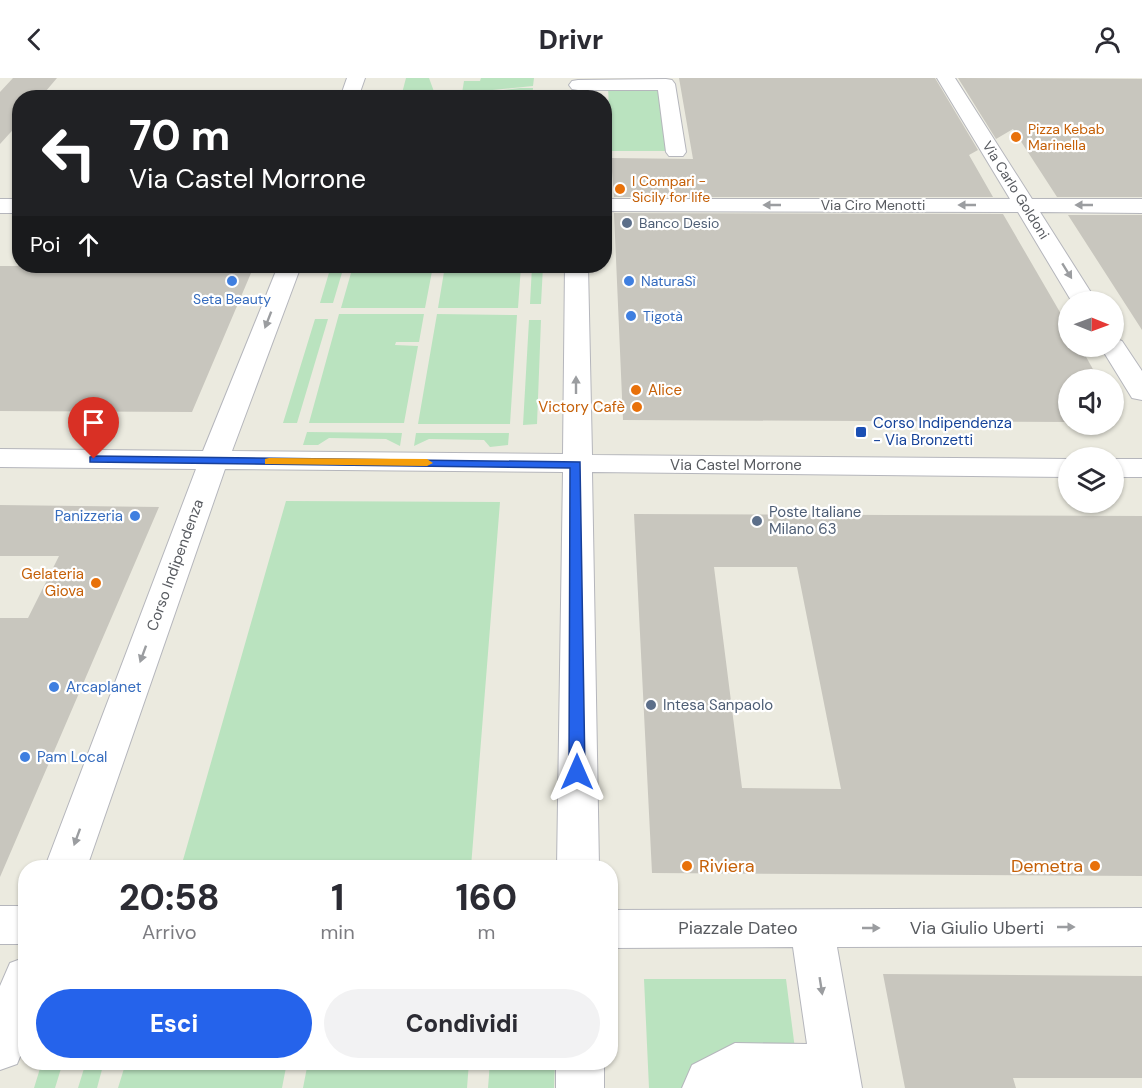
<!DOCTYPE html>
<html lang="it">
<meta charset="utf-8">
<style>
:root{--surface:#fff;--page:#f2f2f3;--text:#2b2b33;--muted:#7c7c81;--accent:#2563eb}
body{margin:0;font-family:"DM Sans",sans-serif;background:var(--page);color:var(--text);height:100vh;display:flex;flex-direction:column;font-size:22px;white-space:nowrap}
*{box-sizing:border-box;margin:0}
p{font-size:20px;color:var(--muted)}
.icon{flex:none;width:33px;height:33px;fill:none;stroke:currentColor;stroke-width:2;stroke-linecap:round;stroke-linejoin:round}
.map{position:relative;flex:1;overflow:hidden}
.panel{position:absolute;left:18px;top:782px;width:600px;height:210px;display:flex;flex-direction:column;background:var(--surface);border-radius:24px;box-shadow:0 2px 4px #0004}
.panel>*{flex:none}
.banner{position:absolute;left:12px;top:12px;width:600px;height:183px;border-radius:24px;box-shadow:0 2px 4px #0004;background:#202124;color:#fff;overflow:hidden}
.needle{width:39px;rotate:91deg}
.controls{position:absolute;left:1058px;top:213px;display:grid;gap:12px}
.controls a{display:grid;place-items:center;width:66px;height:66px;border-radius:50%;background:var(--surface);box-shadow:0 2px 4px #0004;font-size:30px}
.pin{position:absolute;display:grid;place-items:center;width:51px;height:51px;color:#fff;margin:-62px -26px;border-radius:50% 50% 50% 0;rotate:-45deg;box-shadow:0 0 6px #0007}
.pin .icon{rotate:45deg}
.me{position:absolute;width:66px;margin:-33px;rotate:0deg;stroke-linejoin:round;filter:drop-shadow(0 0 4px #0008)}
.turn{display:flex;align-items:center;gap:21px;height:126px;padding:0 18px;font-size:27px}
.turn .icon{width:78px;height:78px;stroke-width:2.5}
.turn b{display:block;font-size:42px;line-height:51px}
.then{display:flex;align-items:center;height:57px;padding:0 18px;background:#0003;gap:12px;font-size:22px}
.eta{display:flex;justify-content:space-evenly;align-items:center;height:102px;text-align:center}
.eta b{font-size:36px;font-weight:800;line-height:42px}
.button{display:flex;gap:12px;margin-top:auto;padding:12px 18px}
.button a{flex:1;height:69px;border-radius:36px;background:var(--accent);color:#fff;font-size:24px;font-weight:800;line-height:69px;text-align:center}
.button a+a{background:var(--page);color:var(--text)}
header{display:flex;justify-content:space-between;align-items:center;height:78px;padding:0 18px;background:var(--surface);font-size:27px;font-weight:800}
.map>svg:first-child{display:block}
.green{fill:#bae3bf}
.building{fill:#c8c6be;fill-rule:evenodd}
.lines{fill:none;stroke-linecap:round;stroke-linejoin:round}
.minor-casing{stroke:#b5b6bc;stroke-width:2}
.minor{fill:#fff;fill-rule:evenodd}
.oneway{fill:#9b9da0}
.route{fill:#2563eb;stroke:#184099;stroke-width:1.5}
.slow{fill:#f59e0b}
.food-dot{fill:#e8710a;stroke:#fff;stroke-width:2}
.service-dot{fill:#5c6f8a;stroke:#fff;stroke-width:2}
.shop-dot{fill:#3f7fe0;stroke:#fff;stroke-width:2}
.transit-dot{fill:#1a4fb4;stroke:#fff;stroke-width:2}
.labels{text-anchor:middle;stroke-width:4.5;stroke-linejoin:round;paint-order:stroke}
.far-food-label{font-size:14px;fill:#c56008;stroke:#fff;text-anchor:start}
.far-street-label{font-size:14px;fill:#585b60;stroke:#fff}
.far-service-label{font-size:14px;fill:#4e5e75;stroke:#fff;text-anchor:start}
.far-shop-label{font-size:14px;fill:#366cbe;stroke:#fff;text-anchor:start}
.food-label{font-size:15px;fill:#c56008;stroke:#fff;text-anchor:end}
.transit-label{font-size:15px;fill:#164399;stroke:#fff;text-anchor:start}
.street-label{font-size:15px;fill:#585b60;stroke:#fff}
.service-label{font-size:15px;fill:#4e5e75;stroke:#fff;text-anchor:start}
.shop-label{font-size:15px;fill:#366cbe;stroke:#fff;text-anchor:start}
.near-food-label{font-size:18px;fill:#c56008;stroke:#fff;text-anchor:start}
.near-street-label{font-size:18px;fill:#585b60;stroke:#fff}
</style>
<header><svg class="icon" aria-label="back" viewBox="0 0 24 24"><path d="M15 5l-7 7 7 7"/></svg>Drivr<svg class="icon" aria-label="person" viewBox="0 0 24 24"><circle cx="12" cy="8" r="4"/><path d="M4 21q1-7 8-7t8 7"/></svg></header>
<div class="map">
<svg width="1142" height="1010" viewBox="0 0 1142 1010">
<rect width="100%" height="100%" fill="#ebeadf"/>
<path class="green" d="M406,0H429L436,19H401Z
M481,0H534L533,8L462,15L464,3H480Z
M608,9H660L668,73H611Z
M520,10H533L532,19H461V17Z
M331,188H344L333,225H320Z
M353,188H433L425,230H341Z
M445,188H521L518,230H438Z
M532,188H543L541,226H530Z
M339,236H424L419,264H396L395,267L418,268L404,345H309Z
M437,236L517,237L510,346H418Z
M315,241H328L297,345H283Z
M529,242H541L537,346L523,347Z
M307,354L402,355L400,368L386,361L329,360L318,367H303Z
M416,355H509L508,367L490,369L484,362L429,361L414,368Z
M286,423L500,424L471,789H181Z
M644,901H786L800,1010H649Z
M42,984H63L55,1010H34Z
M86,984H104L97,1010H78Z
M126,984H287L282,1010H118Z
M308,984H469L467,1010H303Z
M490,984H555L554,1010H488Z"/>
<path class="building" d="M13,0H57L40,20H20V44L0,66V14Z
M679,0H935L978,72L969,77L993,119H614L611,80L693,81Z
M958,0L1142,1V119H1057L1013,51L996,61Z
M614,135L1003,136L1068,248V268H1080L1099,302H1068V344L623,342Z
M1068,137H1142V252Z
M0,188H254L192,334L0,333Z
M0,427L159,429L0,799V540H28L59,478H0Z
M634,436L1142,438V798L652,795ZM714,489H797L841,711L742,710Z
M883,896L1142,898V1000H1013L1016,1010H905Z"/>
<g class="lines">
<defs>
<path id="minor" d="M347,0H365L358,20H340Z
M937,0H955L1032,121H1142V135L1040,134L1097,224H1072L1018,134L604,133V121H1010Z
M666,1L672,2L675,6L686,74L683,78H669L666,74L658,12H578L572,11L569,7L572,3L578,2Z
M0,121H20V135H0Z
M278,188H301L232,373L563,376L565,188H588L592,377L1068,381V399L592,394L599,789H557L563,394L225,391L87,789H45L196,391L0,389V371L203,373Z
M1113,260L1122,263L1142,293V322L1132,320L1100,268H1113Z
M1113,381H1142V399H1113Z
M0,828H26V866H0Z
M1142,830V868L837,869L862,1010H682L692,987L735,965L807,966L793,869L610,870V832Z
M26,879V964L17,986L0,992V908L10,885Z
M556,984H604V1010H556Z"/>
</defs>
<use href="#minor" class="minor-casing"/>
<use href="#minor" class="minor"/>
</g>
<defs><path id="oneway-solid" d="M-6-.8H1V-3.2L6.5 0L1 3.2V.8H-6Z" transform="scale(1.5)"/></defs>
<g class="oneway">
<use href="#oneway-solid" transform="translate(772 127) rotate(-180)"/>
<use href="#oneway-solid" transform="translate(967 127) rotate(-180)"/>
<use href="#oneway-solid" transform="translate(1084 127) rotate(-180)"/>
<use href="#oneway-solid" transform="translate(1067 193) rotate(58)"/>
<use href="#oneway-solid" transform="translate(268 242) rotate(111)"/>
<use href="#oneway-solid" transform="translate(576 307) rotate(-90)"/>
<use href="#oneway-solid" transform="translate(143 576) rotate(110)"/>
<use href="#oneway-solid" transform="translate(77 759) rotate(110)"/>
<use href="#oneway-solid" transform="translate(1066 849)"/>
<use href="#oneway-solid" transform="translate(871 850)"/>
<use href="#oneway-solid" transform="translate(821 908) rotate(81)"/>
</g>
<path class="route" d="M94,378L580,384L585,694L583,698L577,700L572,698L569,694L570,390L90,384V379Z"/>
<path class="slow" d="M269,380L427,381L433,385L427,388L265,386V381Z"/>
<g class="food-dot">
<circle cx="1016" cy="59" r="6"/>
<circle cx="620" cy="111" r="6"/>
<circle cx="636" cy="312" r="6"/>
<circle cx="637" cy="329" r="6"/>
<circle cx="96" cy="505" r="6"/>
<circle cx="687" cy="788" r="6"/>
<circle cx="1095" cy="788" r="6"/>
</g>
<g class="service-dot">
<circle cx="627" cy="145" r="6"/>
<circle cx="757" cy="443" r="6"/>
<circle cx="651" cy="627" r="6"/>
</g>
<g class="shop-dot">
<circle cx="232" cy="203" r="6"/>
<circle cx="629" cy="203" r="6"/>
<circle cx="631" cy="238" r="6"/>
<circle cx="135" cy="438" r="6"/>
<circle cx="54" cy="609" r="6"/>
<circle cx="25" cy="679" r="6"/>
</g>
<rect class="transit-dot" x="855" y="348" width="12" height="12" rx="3"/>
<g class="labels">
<g class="far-food-label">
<text x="1028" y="56">Pizza Kebab<tspan x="1028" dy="16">Marinella</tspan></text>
<text x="632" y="108">I Compari -<tspan x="632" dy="16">Sicily for life</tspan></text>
</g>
<g class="far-street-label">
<text transform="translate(1016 112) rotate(58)" y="5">Via Carlo Goldoni</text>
<text x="873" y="132">Via Ciro Menotti</text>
</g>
<g class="far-service-label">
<text x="639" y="150">Banco Desio</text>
</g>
<g class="far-shop-label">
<text x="641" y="208">NaturaSì</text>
<text x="232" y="226" text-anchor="middle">Seta Beauty</text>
<text x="643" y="243">Tigotà</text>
</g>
<g class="food-label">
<text x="648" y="317" text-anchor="start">Alice</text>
<text x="625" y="334">Victory Cafè</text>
<text x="84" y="501">Gelateria<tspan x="84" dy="17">Giova</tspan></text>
</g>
<g class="transit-label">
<text x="873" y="350">Corso Indipendenza<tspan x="873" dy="17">- Via Bronzetti</tspan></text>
</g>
<g class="street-label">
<text x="736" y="392">Via Castel Morrone</text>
<text transform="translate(175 487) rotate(-70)" y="5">Corso Indipendenza</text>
</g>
<g class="service-label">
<text x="769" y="439">Poste Italiane<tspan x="769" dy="17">Milano 63</tspan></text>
<text x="663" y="632">Intesa Sanpaolo</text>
</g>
<g class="shop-label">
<text x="123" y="443" text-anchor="end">Panizzeria</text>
<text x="66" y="614">Arcaplanet</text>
<text x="37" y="684">Pam Local</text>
</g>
<g class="near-food-label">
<text x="699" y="794">Riviera</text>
<text x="1083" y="794" text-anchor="end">Demetra</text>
</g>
<g class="near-street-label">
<text x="738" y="856">Piazzale Dateo</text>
<text x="977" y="856">Via Giulio Uberti</text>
</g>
</g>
</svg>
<div class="controls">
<a><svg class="needle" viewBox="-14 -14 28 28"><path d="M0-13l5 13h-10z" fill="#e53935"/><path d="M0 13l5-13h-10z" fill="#7c7c81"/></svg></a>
<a><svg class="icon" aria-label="sound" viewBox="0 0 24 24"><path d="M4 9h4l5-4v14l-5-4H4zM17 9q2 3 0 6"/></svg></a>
<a><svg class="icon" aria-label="layers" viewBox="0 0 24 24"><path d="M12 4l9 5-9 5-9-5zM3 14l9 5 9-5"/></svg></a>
</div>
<div class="pin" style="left:94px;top:381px;background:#d93025"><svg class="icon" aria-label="arrive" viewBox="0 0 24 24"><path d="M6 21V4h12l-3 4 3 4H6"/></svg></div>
<svg class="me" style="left:577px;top:694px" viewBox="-20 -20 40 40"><path d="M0-17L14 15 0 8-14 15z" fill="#2563eb" stroke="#fff" stroke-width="4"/></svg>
<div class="banner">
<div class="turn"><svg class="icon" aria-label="left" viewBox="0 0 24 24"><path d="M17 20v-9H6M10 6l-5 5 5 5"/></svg><div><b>70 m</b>Via Castel Morrone</div></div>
<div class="then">Poi<svg class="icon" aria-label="ahead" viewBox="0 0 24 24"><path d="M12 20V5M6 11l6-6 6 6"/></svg></div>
</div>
<section class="panel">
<div class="eta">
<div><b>20:58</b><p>Arrivo</p></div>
<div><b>1</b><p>min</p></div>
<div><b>160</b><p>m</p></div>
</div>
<div class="button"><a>Esci</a><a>Condividi</a></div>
</section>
</div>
